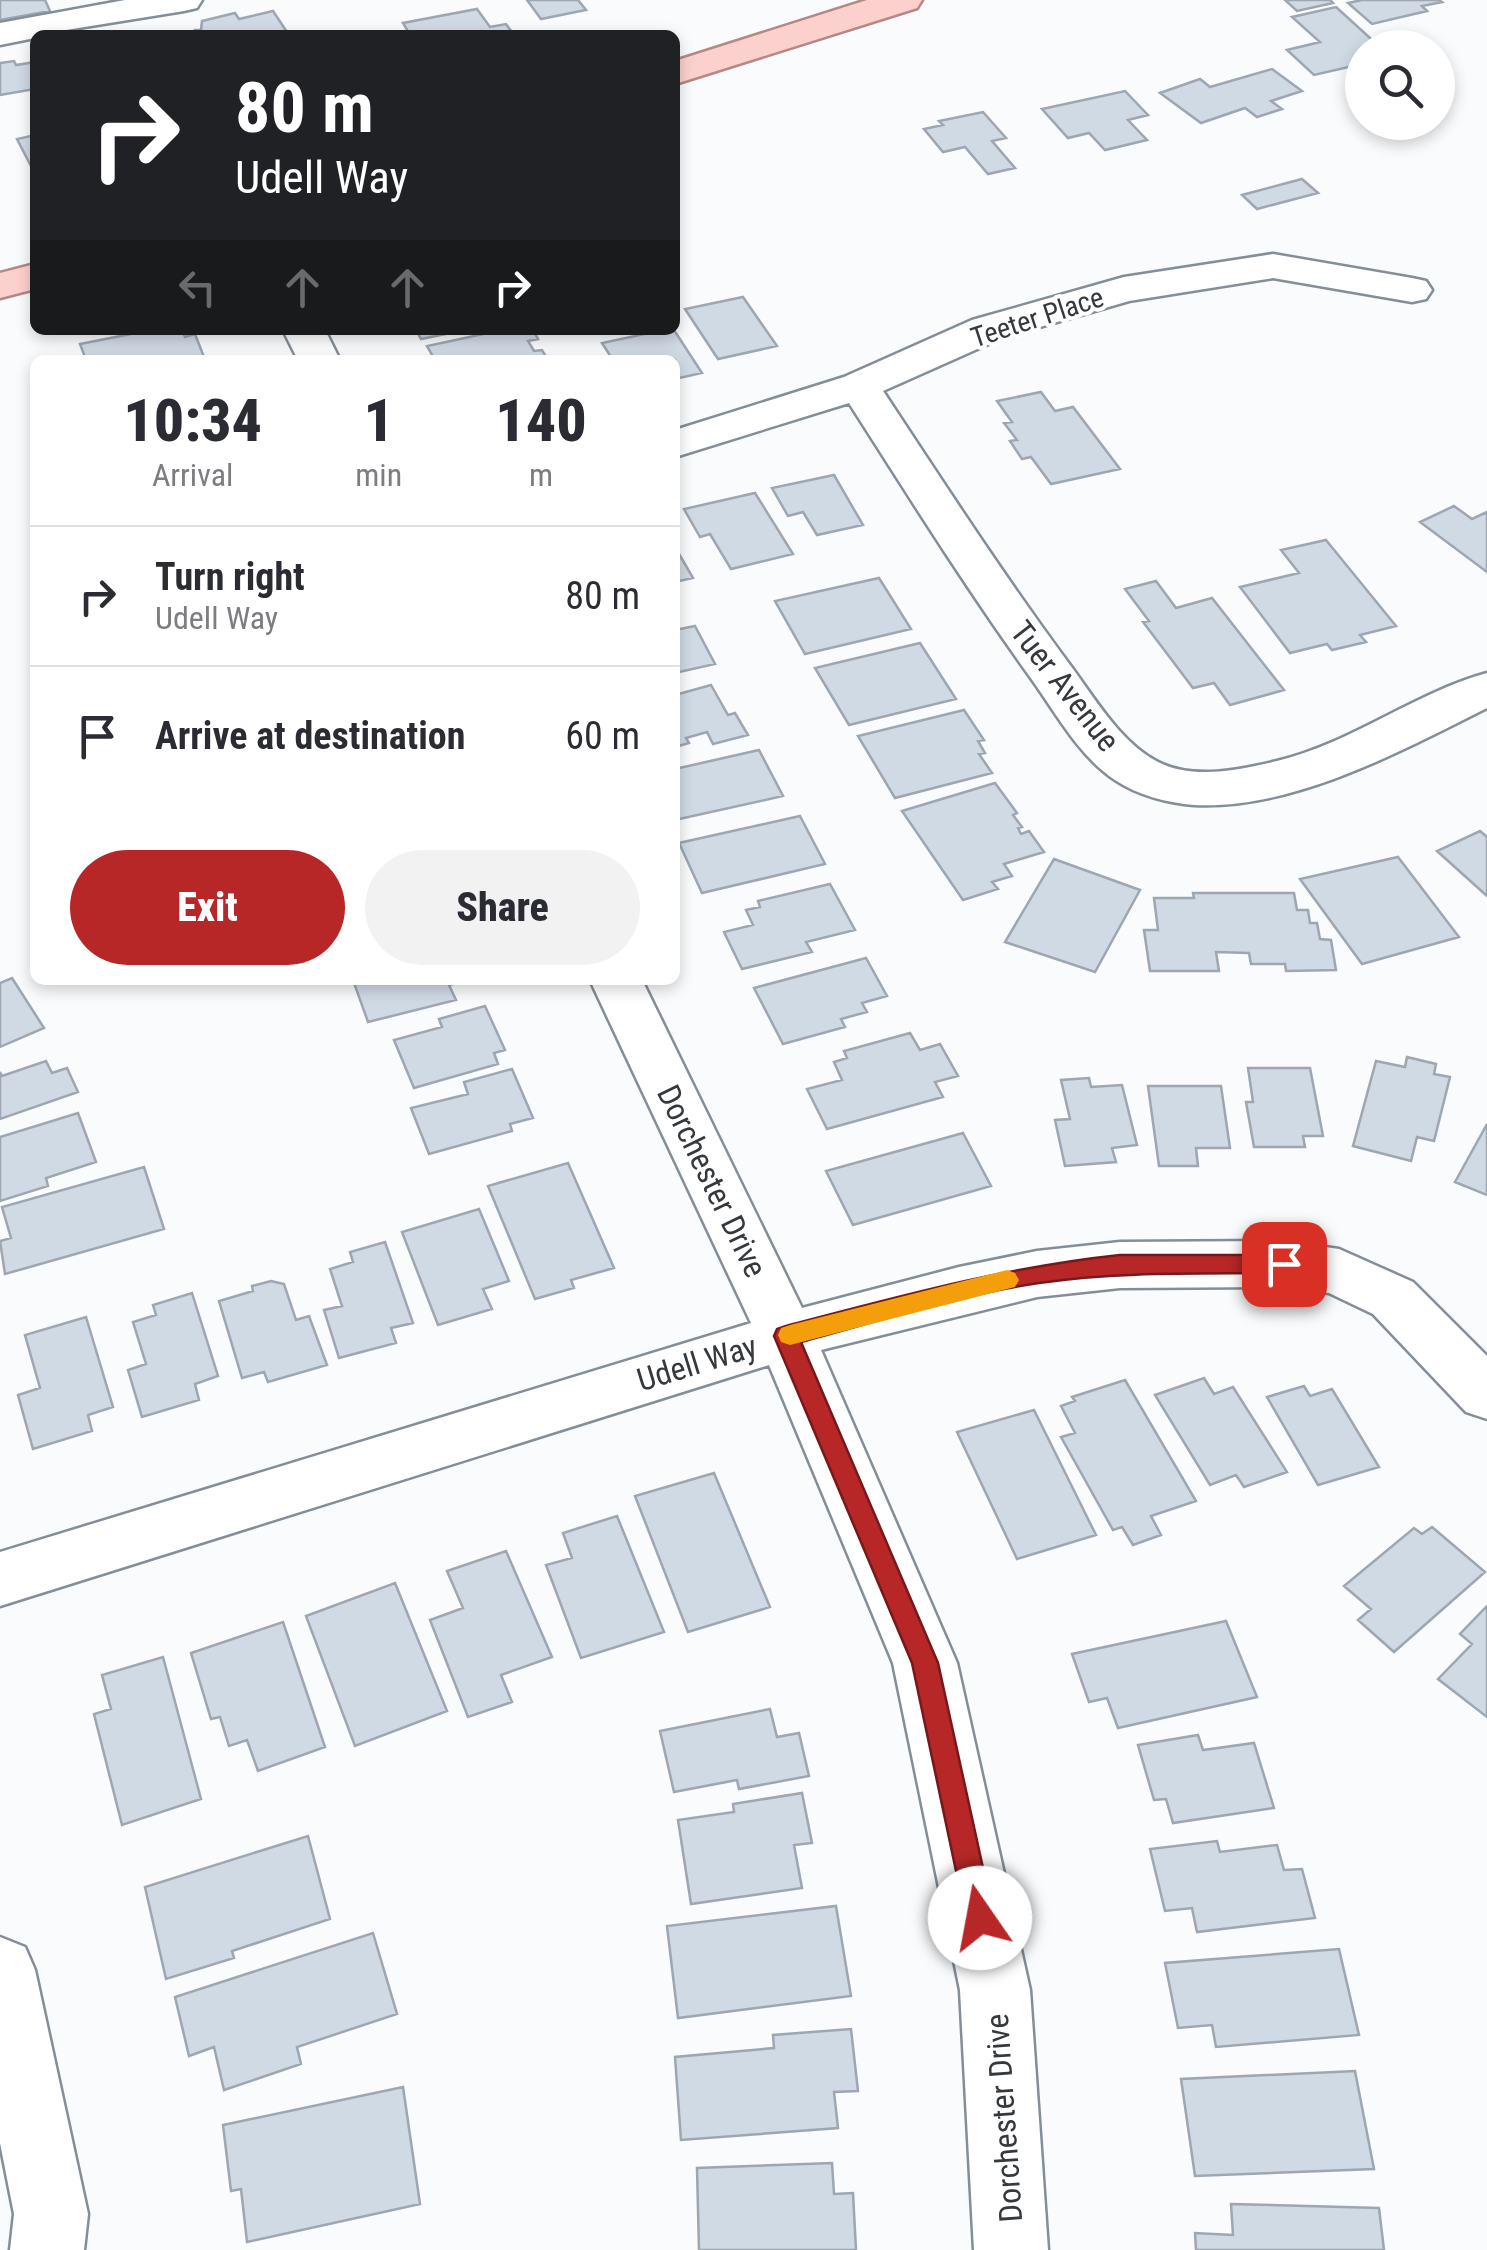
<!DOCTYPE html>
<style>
:root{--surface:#fff;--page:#f2f2f3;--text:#2b2b33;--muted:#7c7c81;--line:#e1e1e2;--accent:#b72728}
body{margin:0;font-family:"Roboto Condensed",sans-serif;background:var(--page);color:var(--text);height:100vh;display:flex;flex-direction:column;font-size:38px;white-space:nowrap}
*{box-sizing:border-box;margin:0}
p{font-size:32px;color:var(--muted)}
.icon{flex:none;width:55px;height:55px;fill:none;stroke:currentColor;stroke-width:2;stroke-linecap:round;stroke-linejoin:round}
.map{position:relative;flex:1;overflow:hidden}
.sheet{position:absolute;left:30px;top:355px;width:650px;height:630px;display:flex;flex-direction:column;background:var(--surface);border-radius:15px;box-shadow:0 5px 15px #0003}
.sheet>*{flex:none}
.hud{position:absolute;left:30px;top:30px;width:650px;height:305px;border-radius:15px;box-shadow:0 5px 15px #0003;background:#202124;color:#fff;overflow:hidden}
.tools{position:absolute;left:1345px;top:30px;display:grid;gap:20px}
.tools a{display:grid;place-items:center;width:110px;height:110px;border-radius:50%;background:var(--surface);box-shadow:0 5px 15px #0003;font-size:50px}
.pin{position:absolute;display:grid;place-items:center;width:85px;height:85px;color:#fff;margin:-42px;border-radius:20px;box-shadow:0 5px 15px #0006}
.me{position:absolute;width:110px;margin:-55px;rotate:348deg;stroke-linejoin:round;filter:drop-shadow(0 0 8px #0008)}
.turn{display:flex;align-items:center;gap:35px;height:210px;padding:0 40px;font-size:45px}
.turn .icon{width:130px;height:130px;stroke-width:2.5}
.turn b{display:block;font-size:70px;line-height:85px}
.lanes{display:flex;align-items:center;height:95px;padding:0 40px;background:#0003;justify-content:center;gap:50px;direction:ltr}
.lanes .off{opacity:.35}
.eta{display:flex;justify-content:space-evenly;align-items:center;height:170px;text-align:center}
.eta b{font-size:60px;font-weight:800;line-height:70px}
.button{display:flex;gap:20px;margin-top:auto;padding:20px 40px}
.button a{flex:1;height:115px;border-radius:60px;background:var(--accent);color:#fff;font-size:40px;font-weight:800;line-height:115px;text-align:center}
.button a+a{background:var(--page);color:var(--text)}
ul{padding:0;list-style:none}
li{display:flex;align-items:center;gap:30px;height:140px;padding:0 40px;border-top:2px solid var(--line)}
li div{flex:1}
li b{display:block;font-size:38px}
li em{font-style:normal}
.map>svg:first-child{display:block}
.building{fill:#d0dae5;stroke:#9da6b1;stroke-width:2.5}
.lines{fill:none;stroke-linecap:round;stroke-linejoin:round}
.minor-casing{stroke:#848e98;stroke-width:5}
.major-casing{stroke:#b58885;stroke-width:5}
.minor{fill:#fff;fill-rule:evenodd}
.major{fill:#fcd1cd;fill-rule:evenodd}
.route{fill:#b72728;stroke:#77191a;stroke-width:2.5}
.slow{fill:#f59e0b}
.labels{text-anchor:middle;stroke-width:8;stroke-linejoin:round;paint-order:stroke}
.far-street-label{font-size:28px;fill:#35393e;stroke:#fff}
.street-label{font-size:32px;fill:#35393e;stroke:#fff}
</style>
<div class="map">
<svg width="1487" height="2250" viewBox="0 0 1487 2250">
<rect width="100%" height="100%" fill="#f9fbfd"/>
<path class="building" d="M0,0H45L50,11L0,20Z
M527,0H578L586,10L541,19Z
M1285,0H1330L1333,3L1297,11Z
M1362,0H1439L1442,2L1422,6L1427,11L1372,24L1348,3Z
M1336,7L1381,48H1362V64L1314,75L1287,50L1320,42L1292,17Z
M477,9L490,27L506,24L514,35H410L403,23Z
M273,11L289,35H196L195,30H201L202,21L235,13L239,19Z
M14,61L16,65L35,62V89L0,95V63Z
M1272,69L1302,91L1271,101L1282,109L1257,117L1245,108L1201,123L1160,93L1200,79L1210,87Z
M1125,91L1148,115L1128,120L1147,140L1105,150L1089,133L1068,138L1042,109Z
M983,112L1006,138L992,141L1015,168L988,174L965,147L943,152L924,129L943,125L939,121Z
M35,135V170H33L17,139Z
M1302,179L1318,193L1257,209L1242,195Z
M743,297L777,346L718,359L685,309Z
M151,330H182L185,337L195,334L204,357L86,360L80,344Z
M416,330H465L421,339Z
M502,330H533L538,339L528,341L534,351L542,350L548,360H435L427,346Z
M663,330H674L702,373L675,379V360H613L602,343Z
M1041,392L1055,411L1073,407L1120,469L1051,484L1031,457L1022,459L1010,441L1017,440L1004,423L1012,422L997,401Z
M834,475L863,525L817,535L803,512L788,516L772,488Z
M755,493L793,554L731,569L710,534L700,537L684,509Z
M1454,506L1472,519L1487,512V572L1420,522Z
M1326,540L1396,626L1360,635L1366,642L1332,650L1327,644L1290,653L1240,587L1299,573L1281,550Z
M675,547L693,578L675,582Z
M879,578L911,629L805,654L775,601Z
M1156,581L1176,608L1212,598L1284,690L1230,705L1214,683L1193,688L1143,622L1149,621L1125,589Z
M695,626L715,664L675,673V630Z
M920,643L956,699L849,725L815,668Z
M711,685L728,715L735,713L748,735L713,744L707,732L686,738L689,743L675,747V695Z
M964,710L984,740L978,741L985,753L979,754L992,773L895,798L858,736Z
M759,750L783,796L675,820V769Z
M995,783L1017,813L1013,815L1022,827L1018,828L1021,834L1029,831L1044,852L1004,864L1012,876L992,882L998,889L963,900L902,811Z
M800,816L825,864L702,893L679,843Z
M1480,831L1487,837V896L1437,851Z
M1398,857L1459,937L1362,964L1300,879Z
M1054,859L1140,890L1095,972L1005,942Z
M830,884L855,930L806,942L812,952L742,969L724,932L753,925L746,910L760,907L758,901Z
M1193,893H1294L1297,910H1308L1310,923H1317L1320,939L1331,940L1336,970L1286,971L1285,964H1251L1249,953L1216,952L1219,971H1150L1144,930H1158L1154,898H1194Z
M866,958L887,996L862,1003L867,1012L841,1019L845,1027L783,1044L754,988Z
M12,978L44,1028L0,1047V983Z
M353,980H470L449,985L456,1000L368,1022Z
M485,1006L505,1050L494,1053L498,1064L414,1088L394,1040L442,1027L439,1019Z
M910,1033L920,1050L940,1044L958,1076L935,1082L943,1097L827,1129L807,1089L842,1080L834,1062L847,1058L844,1051Z
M1407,1057L1436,1064L1434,1074L1450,1077L1434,1141L1417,1137L1411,1161L1353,1146L1376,1061L1405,1067Z
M46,1061L52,1073L67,1068L78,1092L0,1119V1072L2,1076Z
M1248,1068H1310L1323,1136H1303L1305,1147H1254L1246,1102H1253Z
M512,1069L533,1118L510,1124L512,1131L429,1154L411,1108L468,1094L464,1082Z
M1089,1078L1091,1087L1122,1085L1137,1145L1112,1148L1116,1162L1065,1166L1055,1120L1070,1119L1061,1080Z
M1148,1086H1221L1230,1148H1196L1198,1166H1159Z
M78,1113L96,1162L46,1178L48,1186L0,1201V1137Z
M1487,1124V1195L1455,1182Z
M963,1133L991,1186L853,1225L826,1171Z
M568,1163L614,1268L571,1280L574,1288L535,1299L488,1186Z
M144,1167L164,1229L5,1274L0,1241L11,1238L2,1207Z
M479,1209L509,1281L483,1289L492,1309L438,1325L402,1232Z
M385,1242L413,1323L391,1328L396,1343L339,1358L324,1310L342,1306L330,1269L353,1262L350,1252Z
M271,1281L284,1284L296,1320L309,1316L327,1365L268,1382L264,1372L242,1378L219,1301L253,1291L252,1286Z
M192,1293L218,1376L195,1384L199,1400L142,1417L128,1370L146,1364L133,1322L156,1315L153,1305Z
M86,1317L113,1407L88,1415L92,1431L33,1449L18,1395L40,1388L25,1335Z
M1204,1378L1214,1394L1233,1387L1287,1472L1244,1487L1236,1475L1210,1485L1155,1395Z
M1125,1380L1196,1501L1151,1516L1161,1535L1133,1545L1122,1527L1113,1530L1061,1437L1075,1433L1061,1406L1075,1401L1072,1397Z
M1304,1386L1310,1396L1332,1389L1379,1467L1318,1485L1267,1397Z
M1034,1410L1096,1535L1017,1559L957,1432Z
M714,1473L770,1607L688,1632L635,1496Z
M617,1516L664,1632L581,1658L546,1565L572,1558L563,1533Z
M1432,1527L1485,1572L1394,1652L1358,1620L1371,1609L1344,1586L1414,1528L1422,1534Z
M506,1551L552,1657L501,1675L512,1702L468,1717L430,1620L463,1608L447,1571Z
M395,1583L447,1711L355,1746L306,1616Z
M1487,1606V1717L1438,1679L1472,1644L1460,1634Z
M1226,1621L1257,1697L1118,1728L1107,1698L1089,1702L1072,1654Z
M283,1622L325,1747L258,1771L247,1740L229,1746L220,1717L211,1719L191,1653Z
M163,1657L201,1799L122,1825L94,1714L111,1709L102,1675Z
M770,1709L777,1737L799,1733L809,1776L739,1789L737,1780L674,1792L660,1731Z
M1198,1735L1203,1750L1254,1743L1274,1808L1173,1823L1166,1799L1154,1800L1138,1745Z
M802,1793L812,1843L794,1845L802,1888L691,1904L678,1820L734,1812L733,1804Z
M308,1836L330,1919L232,1951L234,1958L166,1979L145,1887Z
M1217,1841L1220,1852L1277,1845L1284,1870L1302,1869L1315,1918L1197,1932L1192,1908L1165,1911L1150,1849Z
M836,1906L851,1996L678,2018L667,1926Z
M373,1933L397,2014L297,2047L301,2064L224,2090L214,2047L189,2056L175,1997Z
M1339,1949L1359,2035L1216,2047L1212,2025L1178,2028L1165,1963Z
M851,2029L858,2091L834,2092L838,2128L681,2140L675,2057L774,2048L773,2035Z
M1355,2071L1374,2169L1195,2176L1181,2079Z
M403,2087L420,2204L247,2242L241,2189L231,2191L223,2125Z
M832,2163L834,2194L853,2193L856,2250H699L697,2168Z
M1231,2204L1379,2208L1384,2250H1196L1195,2233L1233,2235Z"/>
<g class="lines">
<defs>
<path id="minor" d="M125,0H202L197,8L184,11L35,35V38L0,45V23Z
M1273,254L1412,278L1426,281L1432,290L1426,299L1412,302L1273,278L1129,301L1002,338L883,391C943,482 1002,573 1067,661C1093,695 1119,742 1158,762C1193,780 1240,770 1277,761C1352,743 1414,693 1487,673V708C1401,751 1293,810 1194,805C1168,803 1137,795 1115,780C1080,757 1057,715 1033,681C968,591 909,497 849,403L675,457V430L844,377L972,320L1124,277Z
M283,330H325L340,360H298Z
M590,980H642L802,1308L959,1267L1037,1251L1120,1242L1284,1241L1339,1249L1413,1282L1487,1356V1419L1466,1412L1373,1314L1329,1293L1284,1287L1120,1288L1037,1297L821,1350L957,1663L1030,1990L1048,2250H974L960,1990L893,1663L769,1365L0,1606V1552L751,1323Z
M0,1937L25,1947L35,1970L88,2214L84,2250H10L14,2214L0,2143Z"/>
<path id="major" d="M867,0H922L917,8L675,84V61Z
M35,264V289L0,298V273Z"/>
</defs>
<use href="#minor" class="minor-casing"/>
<use href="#major" class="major-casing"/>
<use href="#minor" class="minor"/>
<use href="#major" class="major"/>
</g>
<path class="route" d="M1120,1255H1284L1292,1257L1296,1264L1292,1271L1284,1273C1202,1274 1120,1271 1039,1283C958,1295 879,1321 801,1342L938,1663L994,1918L990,1927L980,1931L970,1927L966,1918L912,1663L774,1336L777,1329L786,1326C897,1297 1005,1267 1120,1255Z"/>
<path class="slow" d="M1007,1270L1015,1273L1019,1280L1015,1287L790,1345L781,1342L778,1335L781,1328L790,1325Z"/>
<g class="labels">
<g class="far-street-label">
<text transform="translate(1037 317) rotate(-18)" y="10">Teeter Place</text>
</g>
<g class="street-label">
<text transform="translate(1065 686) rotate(52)" y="11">Tuer Avenue</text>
<text transform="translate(712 1181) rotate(64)" y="11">Dorchester Drive</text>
<text transform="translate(697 1363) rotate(-17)" y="11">Udell Way</text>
<text transform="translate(1004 2118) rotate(-94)" y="11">Dorchester Drive</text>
</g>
</g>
</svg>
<div class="tools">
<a><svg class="icon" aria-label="search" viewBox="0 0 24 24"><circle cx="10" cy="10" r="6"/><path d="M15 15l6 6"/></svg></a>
</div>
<div class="pin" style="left:1284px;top:1264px;background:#d93025"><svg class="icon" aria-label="arrive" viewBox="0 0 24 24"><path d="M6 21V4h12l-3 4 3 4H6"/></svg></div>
<svg class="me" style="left:980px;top:1918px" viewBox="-20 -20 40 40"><circle r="19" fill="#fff"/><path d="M0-13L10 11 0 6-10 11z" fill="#b72728"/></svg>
<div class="hud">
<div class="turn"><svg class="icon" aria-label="right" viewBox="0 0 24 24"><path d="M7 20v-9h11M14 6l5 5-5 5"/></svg><div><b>80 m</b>Udell Way</div></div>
<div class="lanes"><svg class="icon off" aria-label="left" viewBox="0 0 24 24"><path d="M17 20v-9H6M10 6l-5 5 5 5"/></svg><svg class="icon off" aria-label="ahead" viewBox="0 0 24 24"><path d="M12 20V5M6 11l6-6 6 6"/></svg><svg class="icon off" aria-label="ahead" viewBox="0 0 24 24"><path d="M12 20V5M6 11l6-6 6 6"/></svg><svg class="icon" aria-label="right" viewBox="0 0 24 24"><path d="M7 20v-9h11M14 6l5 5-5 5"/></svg></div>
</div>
<section class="sheet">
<div class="eta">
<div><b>10:34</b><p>Arrival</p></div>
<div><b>1</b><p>min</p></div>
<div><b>140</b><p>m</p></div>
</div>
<ul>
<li><svg class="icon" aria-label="right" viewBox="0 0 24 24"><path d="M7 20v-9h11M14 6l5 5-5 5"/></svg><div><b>Turn right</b><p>Udell Way</p></div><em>80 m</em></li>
<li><svg class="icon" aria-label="arrive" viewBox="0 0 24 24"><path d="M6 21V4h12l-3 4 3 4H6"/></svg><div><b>Arrive at destination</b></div><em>60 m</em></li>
</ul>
<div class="button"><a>Exit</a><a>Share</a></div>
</section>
</div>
